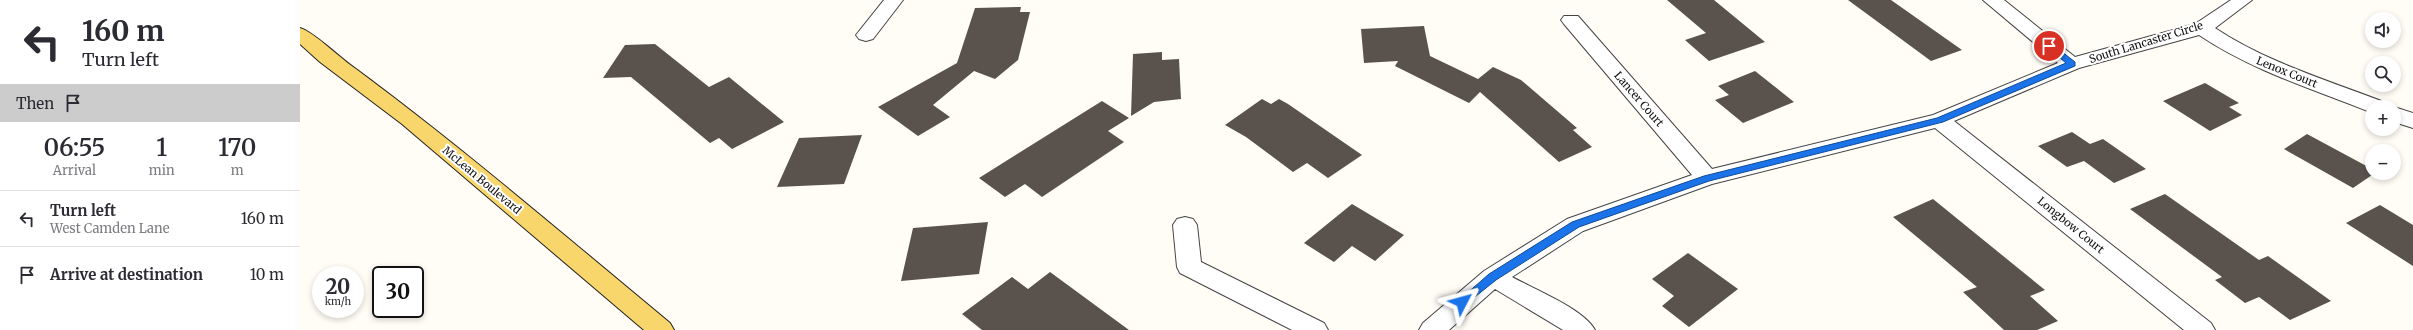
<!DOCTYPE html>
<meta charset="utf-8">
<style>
:root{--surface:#fff;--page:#f2f2f3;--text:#2b2b33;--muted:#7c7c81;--line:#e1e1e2}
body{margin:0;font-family:Merriweather,serif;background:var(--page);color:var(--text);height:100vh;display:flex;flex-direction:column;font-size:15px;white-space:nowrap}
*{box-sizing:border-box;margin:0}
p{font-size:13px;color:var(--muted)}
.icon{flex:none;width:22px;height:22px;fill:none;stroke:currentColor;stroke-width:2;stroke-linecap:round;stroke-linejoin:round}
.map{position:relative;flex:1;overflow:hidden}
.sheet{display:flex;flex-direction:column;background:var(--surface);width:300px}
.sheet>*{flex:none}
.hud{background:#fff;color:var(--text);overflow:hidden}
.tools{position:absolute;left:2065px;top:12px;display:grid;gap:8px}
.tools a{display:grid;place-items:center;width:36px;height:36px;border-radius:50%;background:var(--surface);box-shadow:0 2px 6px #0003;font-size:20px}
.speed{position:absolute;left:12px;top:266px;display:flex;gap:8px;font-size:20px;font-weight:700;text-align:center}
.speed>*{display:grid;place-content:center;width:52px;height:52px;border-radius:50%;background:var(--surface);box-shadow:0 2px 6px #0003;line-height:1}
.speed small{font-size:10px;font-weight:400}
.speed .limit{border:2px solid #111;border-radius:6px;background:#fff;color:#111}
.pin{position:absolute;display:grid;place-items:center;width:34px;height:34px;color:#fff;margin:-17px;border:2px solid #fff;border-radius:50%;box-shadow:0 1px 4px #0007}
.me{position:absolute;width:44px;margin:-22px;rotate:51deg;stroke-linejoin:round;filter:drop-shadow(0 0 3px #0008)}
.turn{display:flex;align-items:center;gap:14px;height:84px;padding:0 16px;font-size:18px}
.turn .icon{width:52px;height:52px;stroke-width:2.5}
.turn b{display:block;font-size:28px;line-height:34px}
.then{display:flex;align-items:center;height:38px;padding:0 16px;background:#0003;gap:8px;font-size:15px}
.eta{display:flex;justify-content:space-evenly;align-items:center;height:68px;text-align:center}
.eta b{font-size:24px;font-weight:600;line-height:28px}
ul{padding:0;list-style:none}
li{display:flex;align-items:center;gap:12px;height:56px;padding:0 16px;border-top:1px solid var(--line)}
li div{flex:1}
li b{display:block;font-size:15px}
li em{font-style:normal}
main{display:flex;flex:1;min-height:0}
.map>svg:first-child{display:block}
.building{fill:#5a524d}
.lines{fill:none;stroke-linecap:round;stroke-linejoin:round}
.minor-casing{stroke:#444;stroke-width:2}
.major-casing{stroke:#222;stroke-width:2}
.minor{fill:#fff;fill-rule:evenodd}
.major{fill:#f9d66b;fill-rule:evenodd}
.route{fill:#1a73e8;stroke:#114b97}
.labels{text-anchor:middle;stroke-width:4;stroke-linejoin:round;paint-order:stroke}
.street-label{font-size:11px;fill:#111;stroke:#fff}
</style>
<main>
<section class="sheet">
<div class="hud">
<div class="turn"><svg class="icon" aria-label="left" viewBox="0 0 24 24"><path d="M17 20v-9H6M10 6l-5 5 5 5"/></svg><div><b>160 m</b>Turn left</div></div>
<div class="then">Then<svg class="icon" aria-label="arrive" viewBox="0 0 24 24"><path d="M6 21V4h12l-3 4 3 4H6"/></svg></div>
</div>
<div class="eta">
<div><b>06:55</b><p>Arrival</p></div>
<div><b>1</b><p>min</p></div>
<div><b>170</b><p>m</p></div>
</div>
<ul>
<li><svg class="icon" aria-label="left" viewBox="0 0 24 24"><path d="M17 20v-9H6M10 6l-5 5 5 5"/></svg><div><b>Turn left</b><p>West Camden Lane</p></div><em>160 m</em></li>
<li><svg class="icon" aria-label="arrive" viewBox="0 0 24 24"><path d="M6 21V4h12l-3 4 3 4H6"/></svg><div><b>Arrive at destination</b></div><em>10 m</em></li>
</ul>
</section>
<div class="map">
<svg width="2113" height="330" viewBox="0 0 2113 330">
<rect width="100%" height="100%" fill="#fffdf5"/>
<path class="building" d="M1367,0H1414L1465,42L1409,61L1385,40L1406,33Z
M1548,0H1591L1662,50L1631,61Z
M721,7L720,12H730L718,60L695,79L674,71L633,105L650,117L618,136L578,107L657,63L675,8Z
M1124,26L1130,56L1178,79L1193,67L1221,80L1277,128L1273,130L1292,147L1259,162L1180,92L1169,103L1095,66L1098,61L1064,63L1061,29Z
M355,44L409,87L429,77L484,122L432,149L419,138L410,143L331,77L303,78L325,45Z
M862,52V60L879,59L881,99L854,102L831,116L833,54Z
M1455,71L1494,102L1443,123L1415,100L1429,95L1418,86Z
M1905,83L1939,103L1929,107L1942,115L1910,131L1863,101Z
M962,99L971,104L979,99L988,104L1062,155L1028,178L1007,163L993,172L946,137L925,125Z
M802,101L829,118L808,131L824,142L742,197L725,184L705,197L679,178Z
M1772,132L1790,144L1803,139L1846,169L1814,183L1784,161L1767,167L1738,146Z
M2007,134L2072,169V173H2075L2053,188L1984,149Z
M562,135L544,184L477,187L499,138Z
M1865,194L1959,260L1968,256L2031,301L1990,320L1959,297L1945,303L1915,280L1922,277L1830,209Z
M1633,199L1745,290L1730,296L1758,321L1737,330H1704L1663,292L1677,287L1593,217Z
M1052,204L1104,235L1075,261L1052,246L1034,262L1004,243Z
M2080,205L2113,225V266L2046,223Z
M688,222L679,274L601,281L613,228Z
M1388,253L1438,289L1389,327L1362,306L1374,296L1352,279Z
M750,272L829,330H682L662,314L712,277L728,289Z"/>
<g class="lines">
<defs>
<path id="minor" d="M584,0H603L573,39L566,41L559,39L556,35Z
M1683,0H1704L1775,57L1895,24L1931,0H1952L1915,28C1966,62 2027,80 2084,102L2087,107H2072V112H2070C2012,89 1951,70 1899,35L1779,68L1654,121L1911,323L1915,330H1884L1635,128L1412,184L1283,231L1212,277C1234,289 1284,309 1295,330H1263L1195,289L1149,330H1119L1123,323L1184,271L1267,219L1392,175L1264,24L1261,20L1264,16H1278L1412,169L1633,115L1758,63Z
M2094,107L2113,113V128L2094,122Z
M885,217L893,219L897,225L901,262L1024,323L1028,330H992L880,273L877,267L873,225L877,219Z"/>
<path id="major" d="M0,28C14,32 42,60 56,69C164,149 266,237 370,323L374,330H344L102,124L20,62L0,44Z"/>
</defs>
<use href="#minor" class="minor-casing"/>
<use href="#major" class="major-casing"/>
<use href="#minor" class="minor"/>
<use href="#major" class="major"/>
</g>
<path class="route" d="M1747,44H1752L1775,62V66L1643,122L1409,181L1279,227L1196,280L1166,304H1159L1157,302L1189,274L1272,222L1404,176L1637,118L1766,63L1747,47Z"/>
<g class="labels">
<g class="street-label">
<text transform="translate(1846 42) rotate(-17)" y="4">South Lancaster Circle</text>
<text transform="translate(1987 72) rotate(22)" y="4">Lenox Court</text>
<text transform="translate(1339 99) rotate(49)" y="4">Lancer Court</text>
<text transform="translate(182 180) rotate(40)" y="4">McLean Boulevard</text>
<text transform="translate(1771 225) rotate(39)" y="4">Longbow Court</text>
</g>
</g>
</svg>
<div class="tools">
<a><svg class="icon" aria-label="sound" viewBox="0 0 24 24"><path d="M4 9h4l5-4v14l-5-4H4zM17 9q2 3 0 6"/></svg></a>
<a><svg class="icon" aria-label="search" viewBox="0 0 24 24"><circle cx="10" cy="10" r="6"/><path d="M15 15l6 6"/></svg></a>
<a>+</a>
<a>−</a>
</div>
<div class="speed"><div>20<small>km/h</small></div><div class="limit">30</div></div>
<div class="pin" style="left:1749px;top:46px;background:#d93025"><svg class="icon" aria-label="arrive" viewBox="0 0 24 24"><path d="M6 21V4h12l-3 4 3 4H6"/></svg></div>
<svg class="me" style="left:1162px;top:302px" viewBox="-20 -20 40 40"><path d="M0-17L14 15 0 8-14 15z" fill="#1a73e8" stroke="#fff" stroke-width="4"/></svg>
</div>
</main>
